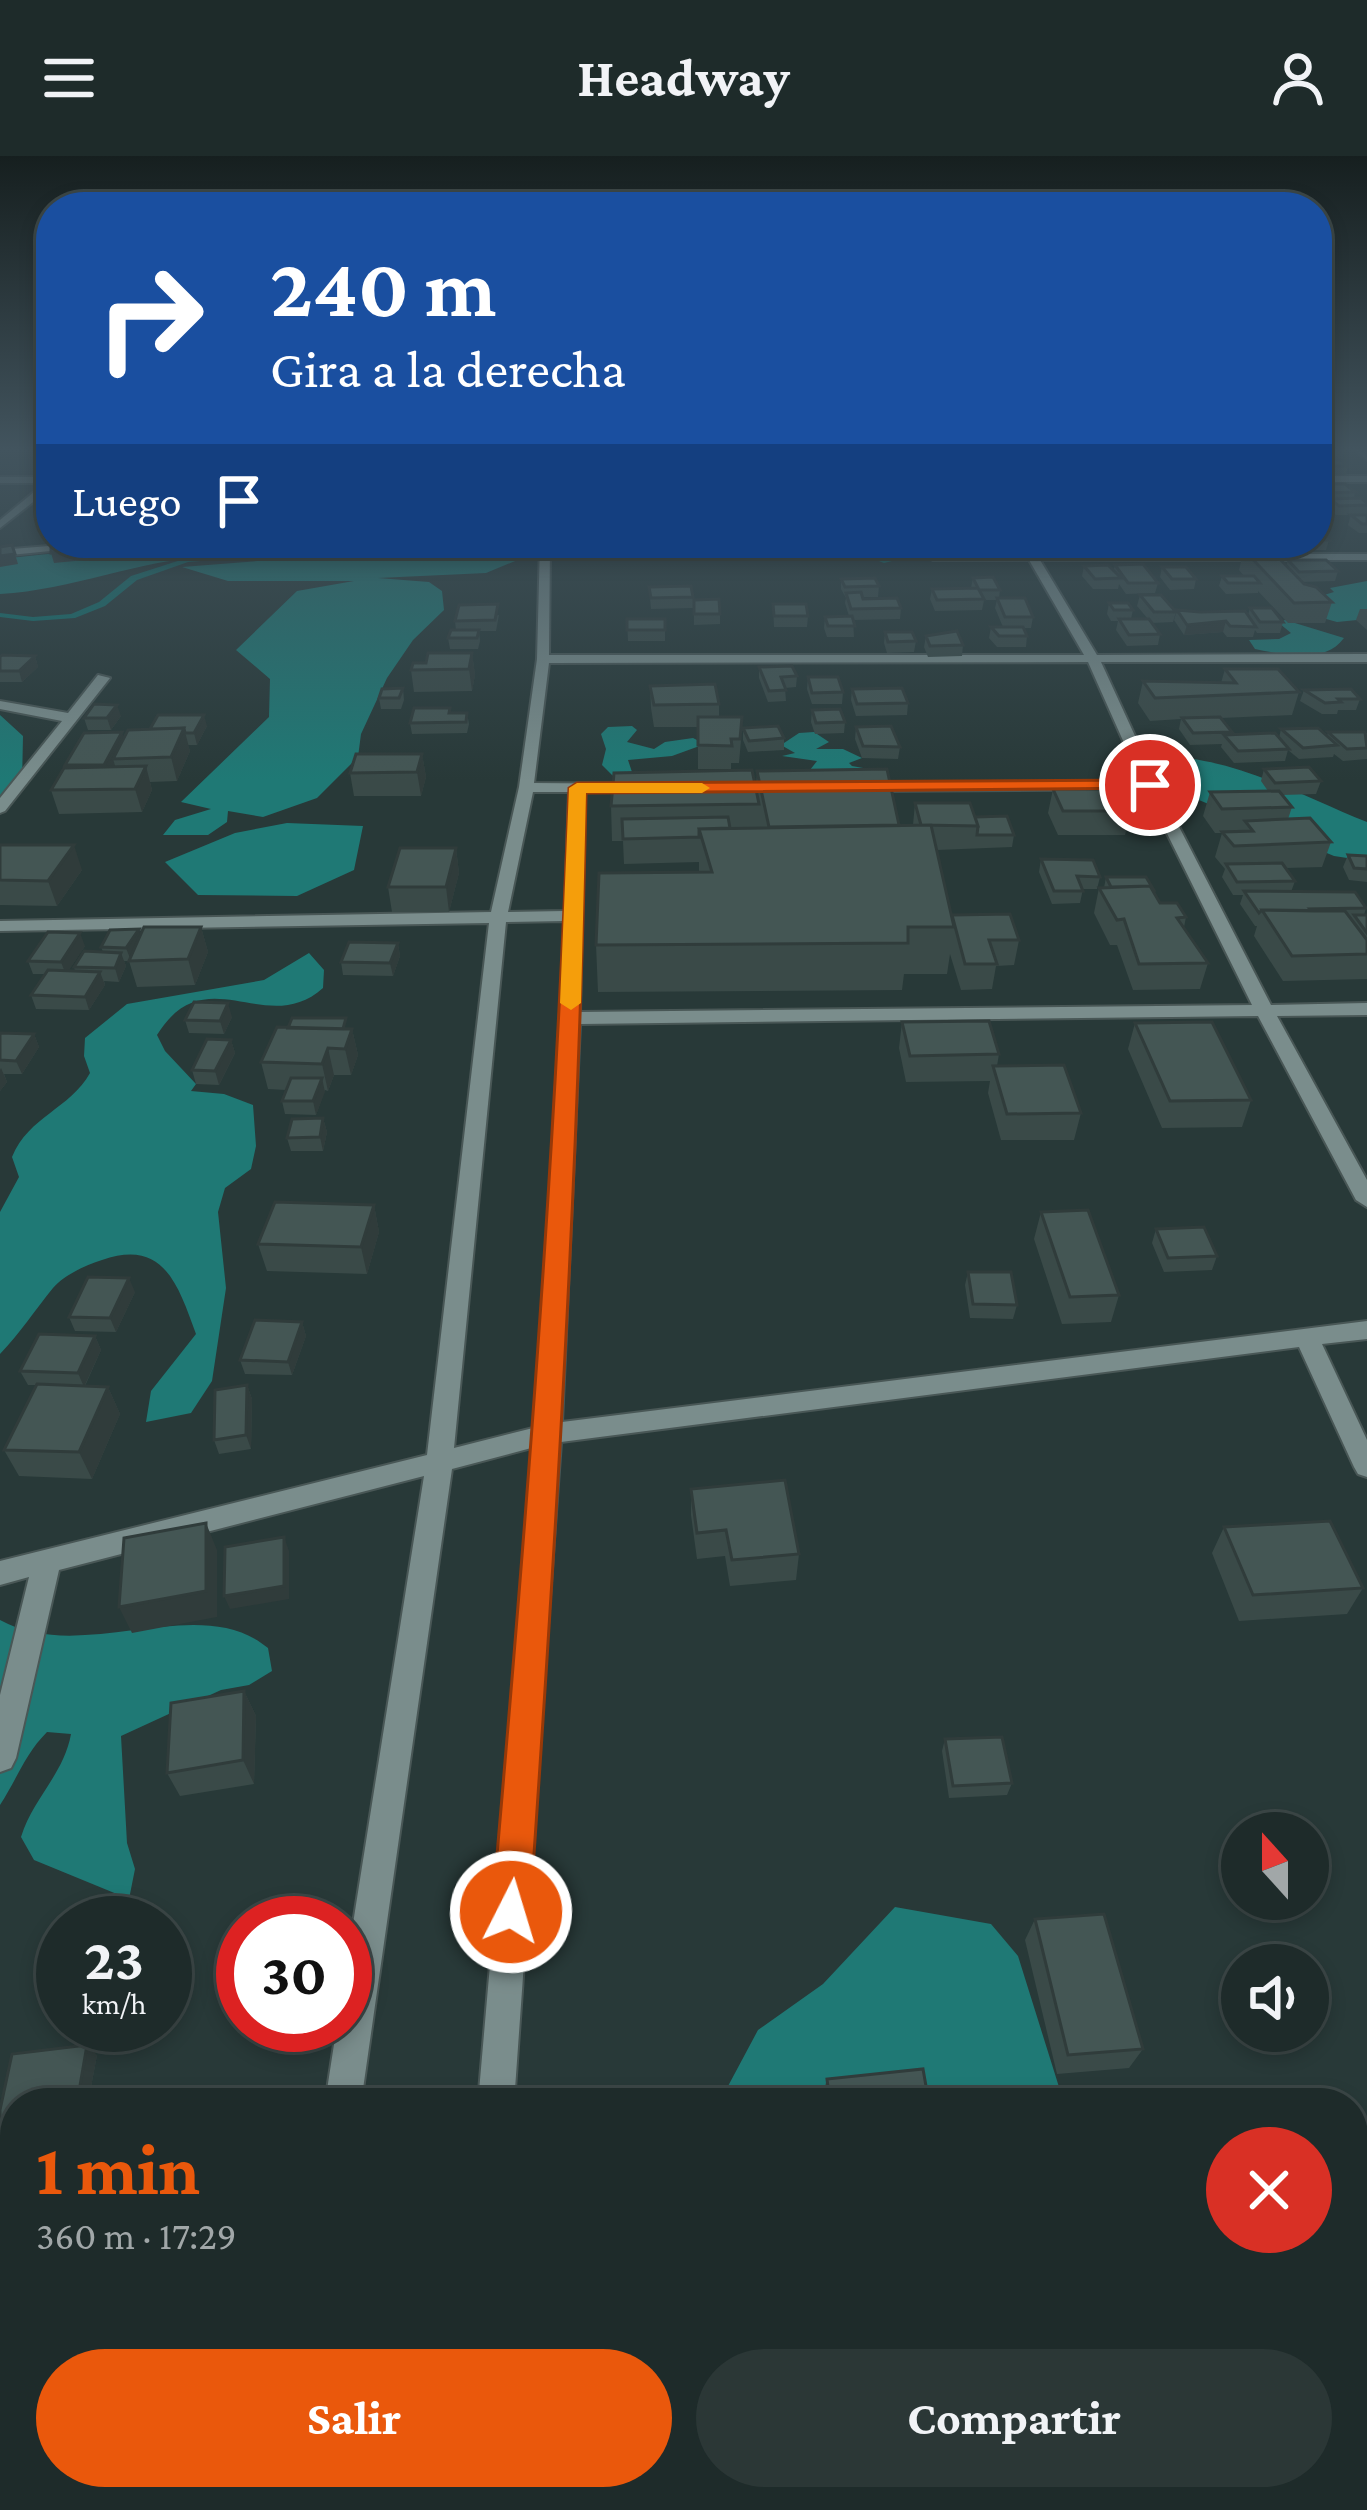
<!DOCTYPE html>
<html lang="es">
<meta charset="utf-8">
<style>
:root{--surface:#1e2b2a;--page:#2b3736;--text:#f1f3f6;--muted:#a1a7a8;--line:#3c4747;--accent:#ea580c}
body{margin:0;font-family:"Crimson Pro",serif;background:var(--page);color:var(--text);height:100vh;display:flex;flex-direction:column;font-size:45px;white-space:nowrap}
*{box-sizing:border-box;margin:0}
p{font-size:39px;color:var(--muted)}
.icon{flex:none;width:66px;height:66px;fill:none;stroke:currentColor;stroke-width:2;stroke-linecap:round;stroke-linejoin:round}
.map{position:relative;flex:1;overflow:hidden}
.drawer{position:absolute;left:0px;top:1932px;width:1368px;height:423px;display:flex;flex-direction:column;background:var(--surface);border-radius:48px 48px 0 0;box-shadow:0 6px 18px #0003,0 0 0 3px var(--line)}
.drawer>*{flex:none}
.banner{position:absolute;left:36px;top:36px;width:1296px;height:366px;border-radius:48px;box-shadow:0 6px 18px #0003,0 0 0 3px var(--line);background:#1a4fa0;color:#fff;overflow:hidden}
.needle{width:78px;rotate:339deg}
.tools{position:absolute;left:1221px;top:1656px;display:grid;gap:24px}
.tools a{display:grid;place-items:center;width:108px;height:108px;border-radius:50%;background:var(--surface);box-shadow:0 6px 18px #0003,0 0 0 3px var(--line);font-size:60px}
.speed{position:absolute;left:36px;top:1740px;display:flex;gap:24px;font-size:60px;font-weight:700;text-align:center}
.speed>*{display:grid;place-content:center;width:156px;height:156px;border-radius:50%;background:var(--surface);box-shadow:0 6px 18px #0003,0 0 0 3px var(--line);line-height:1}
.speed small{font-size:30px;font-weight:400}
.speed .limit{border:18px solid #d22;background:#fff;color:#111}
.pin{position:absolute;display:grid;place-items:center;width:102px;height:102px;color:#fff;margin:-51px;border:6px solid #fff;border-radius:50%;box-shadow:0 3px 12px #0007}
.me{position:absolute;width:132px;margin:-66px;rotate:5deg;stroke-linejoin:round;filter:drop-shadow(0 0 9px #0008)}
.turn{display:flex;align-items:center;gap:42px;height:252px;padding:0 36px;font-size:54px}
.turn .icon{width:156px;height:156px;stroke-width:2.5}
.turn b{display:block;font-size:84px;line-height:102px}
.then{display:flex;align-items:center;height:114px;padding:0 36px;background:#0003;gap:24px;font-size:45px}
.round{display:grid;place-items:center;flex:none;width:126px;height:126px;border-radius:63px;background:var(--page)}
.headline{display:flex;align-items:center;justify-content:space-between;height:204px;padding:0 36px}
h1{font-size:72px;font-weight:700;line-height:90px;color:var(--accent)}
.primary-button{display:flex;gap:24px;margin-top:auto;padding:24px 36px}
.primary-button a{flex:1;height:138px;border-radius:72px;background:var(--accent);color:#fff;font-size:48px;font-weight:700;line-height:138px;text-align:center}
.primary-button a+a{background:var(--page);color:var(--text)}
header{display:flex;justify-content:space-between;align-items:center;height:156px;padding:0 36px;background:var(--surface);font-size:54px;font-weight:700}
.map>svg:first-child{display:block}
.forest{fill:#1f7975}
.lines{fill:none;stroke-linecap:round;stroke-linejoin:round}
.stream{fill:#12716d;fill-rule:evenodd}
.street-casing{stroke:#495756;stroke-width:4}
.street{fill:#7a8d8c;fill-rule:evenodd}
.wall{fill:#3a4a48}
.shaded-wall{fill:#303c3b}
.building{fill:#445654;stroke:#303c3b;stroke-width:3}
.route{fill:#ea580c;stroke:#983908;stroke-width:3}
.slow{fill:#f59e0b}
</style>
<header><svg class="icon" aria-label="menu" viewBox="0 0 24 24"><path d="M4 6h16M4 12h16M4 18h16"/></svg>Headway<svg class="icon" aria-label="person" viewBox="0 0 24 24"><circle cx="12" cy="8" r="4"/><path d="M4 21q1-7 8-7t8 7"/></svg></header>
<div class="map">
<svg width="1367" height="2354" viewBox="0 0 1367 2354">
<rect width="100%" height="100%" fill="#283938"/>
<path class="forest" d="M153,387H221L211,400C139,404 72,434 0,438V403Z
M486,387H525L520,403L486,417L378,422L429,426L442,435L444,454L413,484L387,522L361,578L358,601L317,642L263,661L228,655L227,666L208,679H163L175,664L211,653L181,646L269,561L270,523L236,494L297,435L354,425H228L182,411Z
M1367,425V463L1337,466L1319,461L1324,439L1334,436L1330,432Z
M1285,464L1344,482C1325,508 1286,499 1255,493L1249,484L1279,483L1291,477L1279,467Z
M0,559L23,580L22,628L0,651Z
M632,570L637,574L627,586L654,593L665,586L693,582L705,588L672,600L628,604L633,619L618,625L602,609L606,593L601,578L608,571Z
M814,576L829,586L816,593H843L862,602L849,607L852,610L880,615L810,614L817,605L782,600L795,597L781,589L799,577Z
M1160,600C1237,602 1297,638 1367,666V705L1334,700L1165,630Z
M287,667L363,670L354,714L297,740L198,739L165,706L235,677Z
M309,797L324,814L323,832C266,883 206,800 157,879L165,895L196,928L191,935L224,938L253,949L256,990L251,1013L225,1032L218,1056L226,1132L212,1225L191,1257L146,1266L151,1235L196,1178C178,1129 164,1082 102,1104C86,1109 64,1119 53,1132C35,1154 20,1177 0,1198V1056L19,1021L12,1001C29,960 70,953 90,917L84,900L85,882L127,848L264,824Z
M0,1464C83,1510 198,1434 268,1492L272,1515L249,1529L221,1534L121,1580L127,1687L135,1713L129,1743L34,1704L21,1681C33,1642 64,1618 71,1578L47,1576C25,1598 17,1623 0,1649Z
M895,1751L991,1768L1018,1800L1064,1947H719L758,1874L823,1828Z
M15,2315V2340H78L94,2354H0V2316Z
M1133,2340H1333L1344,2354H1136Z"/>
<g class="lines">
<path class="stream" d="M403,387H435L188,406L137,424L105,450L75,462L33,465L0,461V457L33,461L71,458L99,446L131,420L187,402Z
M833,387C856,387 874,405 897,401L894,387H900L904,402L884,407Z"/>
<defs>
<path id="street" d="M1355,294H1365L1367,304Z
M1317,320H1367V326H1317Z
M0,321H51V332L0,372V364L45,327H0Z
M85,387H131L0,400V394Z
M540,387H550L549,499H1084L1029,404H933L927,401L933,398H1367V404H1040L1097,499L1367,498V506H1101L1158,630L1271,849L1367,847V859L1277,860L1367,1024V1051L1356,1044L1258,860L580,868L562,1266L1367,1165V1183L1322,1188L1367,1284V1321L1358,1318L1354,1311L1299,1191L561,1286L514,1947H478L535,1291L452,1313L361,1947H325L337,1869H345V1818L424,1320L59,1414L16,1602L11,1612L0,1616V1539L29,1421L0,1429V1405L427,1299L489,767L0,775V765L491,756L519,631L537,503ZM1088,506L1141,625L858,627L851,631L858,635L1145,633L1252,849L580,856L584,636H644L651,632L644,628L534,627L549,507ZM533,636H569L565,755L508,756ZM565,765L537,1271L454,1292L506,766Z
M98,519L110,522L5,655L0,657V642L62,565L0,553V545L68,557Z
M1367,2038V2078L1353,2083V2043Z
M262,2340H306L303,2354H259Z
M444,2340H488L487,2354H443Z
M798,2340H862L856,2354H792Z"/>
</defs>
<use href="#street" class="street-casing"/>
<use href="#street" class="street"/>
</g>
<path class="wall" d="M1317,294H1345L1342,303H1328L1348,310L1346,319H1317Z
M1319,328L1355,336L1354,342L1367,347V359H1336L1327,352L1329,346H1326L1317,338Z
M51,357V373L43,374L40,364Z
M1351,359H1367V377H1359L1348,369Z
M1317,373L1329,384L1326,394H1297L1289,387H1317Z
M832,387H851L863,392L862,402H834Z
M963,387H1021L1020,395H993L988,388L987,395L967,396Z
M1038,387H1073L1072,394H1043Z
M1081,387H1126L1124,394H1085Z
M1244,394L1286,410L1288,404L1338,415L1335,425L1301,426L1332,446L1325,467H1288L1258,435V437L1226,438L1219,430L1222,420H1244L1239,414Z
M1115,409L1158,427L1155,437L1126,438L1119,428L1118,433H1093L1082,420L1084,410L1113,415Z
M1162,411L1196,423L1194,433L1170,434L1160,421Z
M973,422L1000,434L999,442L1033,461L1031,472H1023L1027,480L1026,491H997L989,482L991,471H1003L995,452L997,444H984L982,454L935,455L930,443L932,433L971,432Z
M841,423L879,430L878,441H863V443L901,452L900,463L853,464L854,481H827L824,472L825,461L849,460L845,447L846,442L841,433Z
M649,431L693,441V452L651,453Z
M1140,439L1176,456L1173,466L1152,467L1160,478L1158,489L1127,490L1116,474L1118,465H1111L1107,458L1109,447L1133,454L1131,463H1148L1137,450Z
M694,444L720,458V468L694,469Z
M773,448L808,460L807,471H774Z
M1250,452L1283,466L1280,477H1257L1255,474L1253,481H1227L1223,476L1184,479L1174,464L1177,454L1248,459Z
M1360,453H1367V474L1356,464Z
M499,459L496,475H479L480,485L478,493H450L448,482L456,474L455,465Z
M627,463H665V485H628Z
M885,476L916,485L914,496L887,497L884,487Z
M926,480L963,489L962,500L928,501L924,491Z
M472,497L475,519L472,535L414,536L411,514L426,507Z
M35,500L38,511L22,526H0V501Z
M759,511L797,520L796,531L785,532L786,545L768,546L759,522Z
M1225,513L1299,536L1292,559L1221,562L1232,576L1231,579L1279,582L1281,573L1327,580L1328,576L1367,577V603L1343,605L1334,598L1333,601L1299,603L1288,594L1285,605L1234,607L1221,591L1222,588L1190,589L1179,573L1181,563L1150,565L1138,547L1143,525L1221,527Z
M808,521L843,536L842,548H812L807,533Z
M650,530L719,548V561L741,584L739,607H731V613H698V571H654L651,552Z
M403,532L404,544L401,553H381L379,542Z
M852,533L908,547L907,559L856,560L851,544Z
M1304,534L1360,543L1356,554H1338L1337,558H1322L1300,545Z
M450,552L451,557H467L469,568L467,577L412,578L410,567Z
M812,554L845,566L844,577L815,578L811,566Z
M121,560L111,574H88L84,562Z
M207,570L197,589H188L190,595L177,625L150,626L152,634L142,656L59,658L51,634L66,612L65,609L124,581Z
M856,571L900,591L898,603L862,602L855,583Z
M743,572L784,582V594L748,596L743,584Z
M422,598L426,621L421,640H354L350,617Z
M1264,613L1321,625L1316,638L1282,639L1292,651L1288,663L1331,686L1322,711L1286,712L1295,725L1291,736L1366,752L1364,759H1367V823L1283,825L1254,780L1257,770H1255L1240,748L1243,739H1233L1222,721L1225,713L1215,701L1222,677H1215L1203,660L1210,636L1268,635L1261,625Z
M757,615L899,669H913L915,647L975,661L1014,679L1012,691L937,694L952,759L1019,784L1014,809L996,810L992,833L961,834L950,798L947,818H904L902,834L598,836L596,789L699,716V706L624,708L623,685H612L611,650L756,635Z
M1053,633L1131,655L1125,679H1058L1048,657Z
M0,689L82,714L57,750L0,749Z
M456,692L459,717L449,756H392L388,731Z
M1348,699L1367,700V726L1349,724L1343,711Z
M1041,703L1100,721L1097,733H1083L1080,747L1052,748L1039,716Z
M1106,721L1154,737L1160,747L1186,761L1184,771L1208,807L1200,833L1133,834L1117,789H1110L1094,757L1099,732H1104Z
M201,771L208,796L195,829L137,831L129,805H124L126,810L119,826L104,825L105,829L89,854L36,853L31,839L45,818H33L28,805L85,790L68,815H75L74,811L103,796L101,791L139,773L140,779Z
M398,787L400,800L393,820L343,819L341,806Z
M232,861L224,878L189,877L185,864Z
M902,866L999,898L997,910L1081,957L1074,984H1001L988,937L990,925L906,926L899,892Z
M1135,867L1251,944L1242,971L1162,972L1128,893Z
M349,873H352L358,899L351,919H334L328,935L325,934L316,959L285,958L282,945L286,934L268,933L261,906Z
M0,877L34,878L39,891L22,918H4L7,926L0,935Z
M231,884L235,897L219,929L196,928L192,914Z
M323,962L327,976L323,995H291L287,982Z
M374,1049L379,1076L367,1118L267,1115L258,1088Z
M1041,1056L1119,1139L1111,1166L1062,1168L1034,1083Z
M1156,1073L1217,1100L1212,1114L1164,1116L1152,1087Z
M968,1116L1017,1149L1013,1163L970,1162L965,1129Z
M135,1136L116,1176L75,1175L69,1161Z
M302,1166L306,1180L292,1219L245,1218L240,1204Z
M95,1180L101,1194L85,1230L108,1231L120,1258L92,1323L19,1320L4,1294L37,1229H28L20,1215Z
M247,1229L252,1243L251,1293L219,1298L214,1284Z
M691,1333L799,1398L796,1424L730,1430L725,1400L697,1403L691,1359Z
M1224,1371L1363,1432L1347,1458L1239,1465L1212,1397Z
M244,1535L256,1560L254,1628L180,1640L167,1617Z
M945,1583L1012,1627L1007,1639L949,1642L942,1595Z
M1035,1763L1143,1893L1129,1912L1057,1918L1025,1784Z
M97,1899L88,1947H15V1971L9,1972L0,1965V1954Z
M827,1923L929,1947H823L822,1941Z
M15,1977V2139L0,2142V1979Z"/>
<path class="shaded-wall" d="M294,387H312L313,391L295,393Z
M82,388L85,404L54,407L51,397Z
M15,398L18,408L0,411V400Z
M1226,465L1223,476L1184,479L1187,469Z
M472,497L475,519L472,535L469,513Z
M35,500L38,511L22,526L19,515Z
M117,549L121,560L111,574L107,562Z
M204,559L207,570L197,589L194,577Z
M184,572L190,595L177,625L171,601Z
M122,576L129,599L113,603L118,619L111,632L104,609Z
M422,598L426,621L421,640L417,616Z
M146,610L152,634L142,656L135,633Z
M74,689L82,714L57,750L48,725Z
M456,692L459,717L449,756L446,731Z
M201,771L208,796L195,829L188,803Z
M139,773L143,786L131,805L126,792Z
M80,777L85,790L66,819L61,806Z
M398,787L400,800L393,820L390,807Z
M121,797L126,810L119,826L115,812Z
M100,816L105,829L89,854L85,841Z
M228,847L232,861L224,878L220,865Z
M352,873L358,899L351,919L345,893Z
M34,878L39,891L22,918L16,905Z
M231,884L235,897L219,929L215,915Z
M328,892L334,919L328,935L322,908Z
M1,912L7,926L0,935V914Z
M322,922L325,936L316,959L313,945Z
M323,962L327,976L323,995L320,981Z
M374,1049L379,1076L367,1118L361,1091Z
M129,1122L135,1136L116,1176L110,1162Z
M302,1166L306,1180L292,1219L288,1206Z
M95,1180L101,1194L84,1231L78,1217Z
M247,1229L252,1243L251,1293L246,1279Z
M108,1231L120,1258L92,1323L79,1296Z
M206,1367L217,1394V1461L132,1477L119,1451Z
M284,1381L289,1395V1443L230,1453L224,1440Z
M244,1535L256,1560L254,1628L243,1604Z
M87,1889L97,1899L88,1947H77Z"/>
<path class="building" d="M1317,294H1321L1329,301H1317Z
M1317,303H1339L1348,310H1317Z
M1319,328H1345L1355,336L1329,337Z
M1361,342L1367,347V349L1339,350L1330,343Z
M47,357H51V364H40Z
M1351,359H1367V368H1362Z
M1317,373L1329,384H1317Z
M834,387H851L863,392H835Z
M82,388V394L51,397V391Z
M12,389L15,398L0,400V391Z
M1244,394H1271L1304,428L1316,431L1332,446L1294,447Z
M1288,404H1326L1338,415L1299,416Z
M1143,408L1158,427H1128L1115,409Z
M1108,409L1121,422L1095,423L1084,410Z
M1162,411H1186L1196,423H1172Z
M1222,420H1254L1260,427H1228Z
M993,421L1000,434H979L973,422Z
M875,422L879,430L845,431L841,423Z
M691,430L693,441L651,442L649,431Z
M978,432L984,443L937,444L932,433Z
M861,436L863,443L897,442L901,452L851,453L846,437Z
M1140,439H1161L1176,456H1154Z
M997,442H1025L1033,461H1005Z
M719,443L720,458H694V444Z
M1109,447H1128L1133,454H1114Z
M498,448L495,464L455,465L459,449Z
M773,448H806L808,460H774Z
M1250,452H1272L1283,466H1260Z
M1177,454L1200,456L1245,455L1256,471L1230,470L1226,465L1187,469Z
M852,460L855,470H828L825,461Z
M627,463H665V474H627Z
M1119,463H1149L1160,478L1129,479Z
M991,471H1023L1027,480H999Z
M451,474H479L477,482H448Z
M957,475L963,489L930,490L926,480Z
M885,476H912L916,485L888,486Z
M428,497H472L469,513L411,514L413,507H426Z
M2,499L35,500L19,515H0V501Z
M792,510L797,520L781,521L786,534L769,535L759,511Z
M1225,513H1278L1299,536L1155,542L1143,525L1236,527Z
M808,521H838L843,536L812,537Z
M715,528L719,548L654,549L650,530Z
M403,532L399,542H379L382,533Z
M902,532L908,547L857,548L852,533Z
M1351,533L1360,543H1338L1341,546L1325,547L1304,534Z
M94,548L117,549L107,562H84Z
M414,552H450L449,557H467L466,566L410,567Z
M840,553L845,566L816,567L812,554Z
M158,559H204L194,577H185L184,572L150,573Z
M698,561H742L740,583H731L732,590L698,589Z
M1220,561L1232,576L1193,577L1182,562Z
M778,570L784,582L749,585L743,572Z
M891,570L900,591L863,590L856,571Z
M184,572L171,601L113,603L128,574Z
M1318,572L1337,589L1303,592L1281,573Z
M122,576L104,609H65L84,577Z
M1328,576H1365L1367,592L1347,593Z
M1275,577L1289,593L1238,595L1224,579Z
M356,598H422L417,616L350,617Z
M146,610L135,633L51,634L64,612Z
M1309,611L1321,625L1275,627L1264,613Z
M887,613L899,669L769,671L757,615Z
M752,614L759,648L611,650L614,617Z
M1053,633H1121L1131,655H1063Z
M1279,635L1292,651L1222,653L1210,636Z
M915,647H970L978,670L921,669Z
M1007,660L1014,679H977L978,670L975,661Z
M728,661L730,672L699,673V681L623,683L622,663Z
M1310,662L1331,686L1234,690L1222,676L1253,675L1245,665Z
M931,669L954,771H908V787L596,789L599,717L712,716L699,673Z
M0,689H74L48,725L0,724Z
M400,692H456L446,731H388Z
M1348,699L1367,700V713L1354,712Z
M1041,703L1093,704L1100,721L1077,720L1083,735H1054Z
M1282,707L1295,725L1237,726L1226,708Z
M1106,721H1146L1155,736L1150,730L1111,731Z
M1150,730L1160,747H1177L1186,761L1177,762L1208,807L1139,808L1124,763L1117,764L1099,732Z
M1244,735L1355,736L1366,752L1310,753L1312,755L1262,754L1259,757Z
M1262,754L1345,755L1367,784V798L1292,800Z
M1010,758L1019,784H989L997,808H965L952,759Z
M1354,759H1367V777Z
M144,771H201L188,803L129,805Z
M139,773L126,792L101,791L110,774Z
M48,776L80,777L61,806L28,805Z
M349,786L398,787L390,807L341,806Z
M84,795L121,797L115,812L74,811Z
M48,814L100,816L85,841L31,839Z
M194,846L228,847L220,865L185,864Z
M292,862H346L343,873L288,872Z
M989,865L999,898L910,900L902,866Z
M1212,866L1251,944L1170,945L1135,867Z
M277,871L352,873L345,893L328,892L322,908L261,906Z
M0,877L34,878L16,905L0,904Z
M207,883L231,884L215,915L192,914Z
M1064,909L1081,957L1007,958L993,910Z
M291,922H322L313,945H282Z
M323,962L320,981L287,982L292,963Z
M275,1046L374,1049L361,1091L258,1088Z
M1088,1054L1119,1139L1070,1141L1041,1056Z
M1204,1071L1217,1100L1168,1102L1156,1073Z
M968,1116H1011L1017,1149L973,1148Z
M88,1121L129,1122L110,1162L69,1161Z
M255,1164L302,1166L288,1206L240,1204Z
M39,1178L95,1180L78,1217L20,1215Z
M37,1228L108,1231L79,1296L4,1294Z
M247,1229L246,1279L214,1284L215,1234Z
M785,1324L799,1398L732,1404L726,1374L697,1377L691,1333Z
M1330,1365L1363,1432L1253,1439L1224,1371Z
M206,1367V1435L119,1451L124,1382Z
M284,1381V1430L224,1440L225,1391Z
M244,1535L243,1604L167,1617L171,1547Z
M1002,1581L1012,1627L953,1630L945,1583Z
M1104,1758L1143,1893L1068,1899L1035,1763Z
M87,1889L77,1947H15V1961L0,1963V1954L12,1898Z
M923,1913L929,1947H830L827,1923Z
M15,1977V2123L0,2125V1979Z"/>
<linearGradient id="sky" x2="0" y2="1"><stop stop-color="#161f1f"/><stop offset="0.47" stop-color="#42545e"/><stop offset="1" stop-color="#42545e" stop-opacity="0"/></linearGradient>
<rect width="1367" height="624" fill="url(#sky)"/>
<path class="route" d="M1150,624L1159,629L1156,632L586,637C579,1011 556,1383 530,1756L525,1769L511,1775L498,1769L492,1756C525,1381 555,1008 569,632L577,627Z"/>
<path class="slow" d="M577,627H702L710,632L702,637H586L581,847L571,854L560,847L569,632Z"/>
</svg>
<div class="tools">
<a><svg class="needle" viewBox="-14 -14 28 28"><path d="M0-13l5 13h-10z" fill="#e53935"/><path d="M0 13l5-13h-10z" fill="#a1a7a8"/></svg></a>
<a><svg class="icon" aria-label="sound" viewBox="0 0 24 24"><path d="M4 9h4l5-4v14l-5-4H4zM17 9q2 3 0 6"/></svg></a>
</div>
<div class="speed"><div>23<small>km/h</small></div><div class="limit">30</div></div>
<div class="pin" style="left:1150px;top:629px;background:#d93025"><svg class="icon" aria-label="arrive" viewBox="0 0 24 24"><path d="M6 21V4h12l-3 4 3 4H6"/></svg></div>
<svg class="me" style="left:511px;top:1756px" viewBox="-20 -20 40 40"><circle r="17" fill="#ea580c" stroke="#fff" stroke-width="3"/><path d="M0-11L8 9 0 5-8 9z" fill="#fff"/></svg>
<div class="banner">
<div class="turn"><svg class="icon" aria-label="right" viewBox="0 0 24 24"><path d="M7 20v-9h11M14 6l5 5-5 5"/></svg><div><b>240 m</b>Gira a la derecha</div></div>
<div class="then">Luego<svg class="icon" aria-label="arrive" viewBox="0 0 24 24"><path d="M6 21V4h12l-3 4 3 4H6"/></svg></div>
</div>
<section class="drawer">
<div class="headline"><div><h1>1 min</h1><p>360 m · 17:29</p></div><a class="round" style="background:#d93025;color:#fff"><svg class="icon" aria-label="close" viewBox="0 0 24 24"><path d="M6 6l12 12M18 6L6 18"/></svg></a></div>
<div class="primary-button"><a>Salir</a><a>Compartir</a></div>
</section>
</div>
